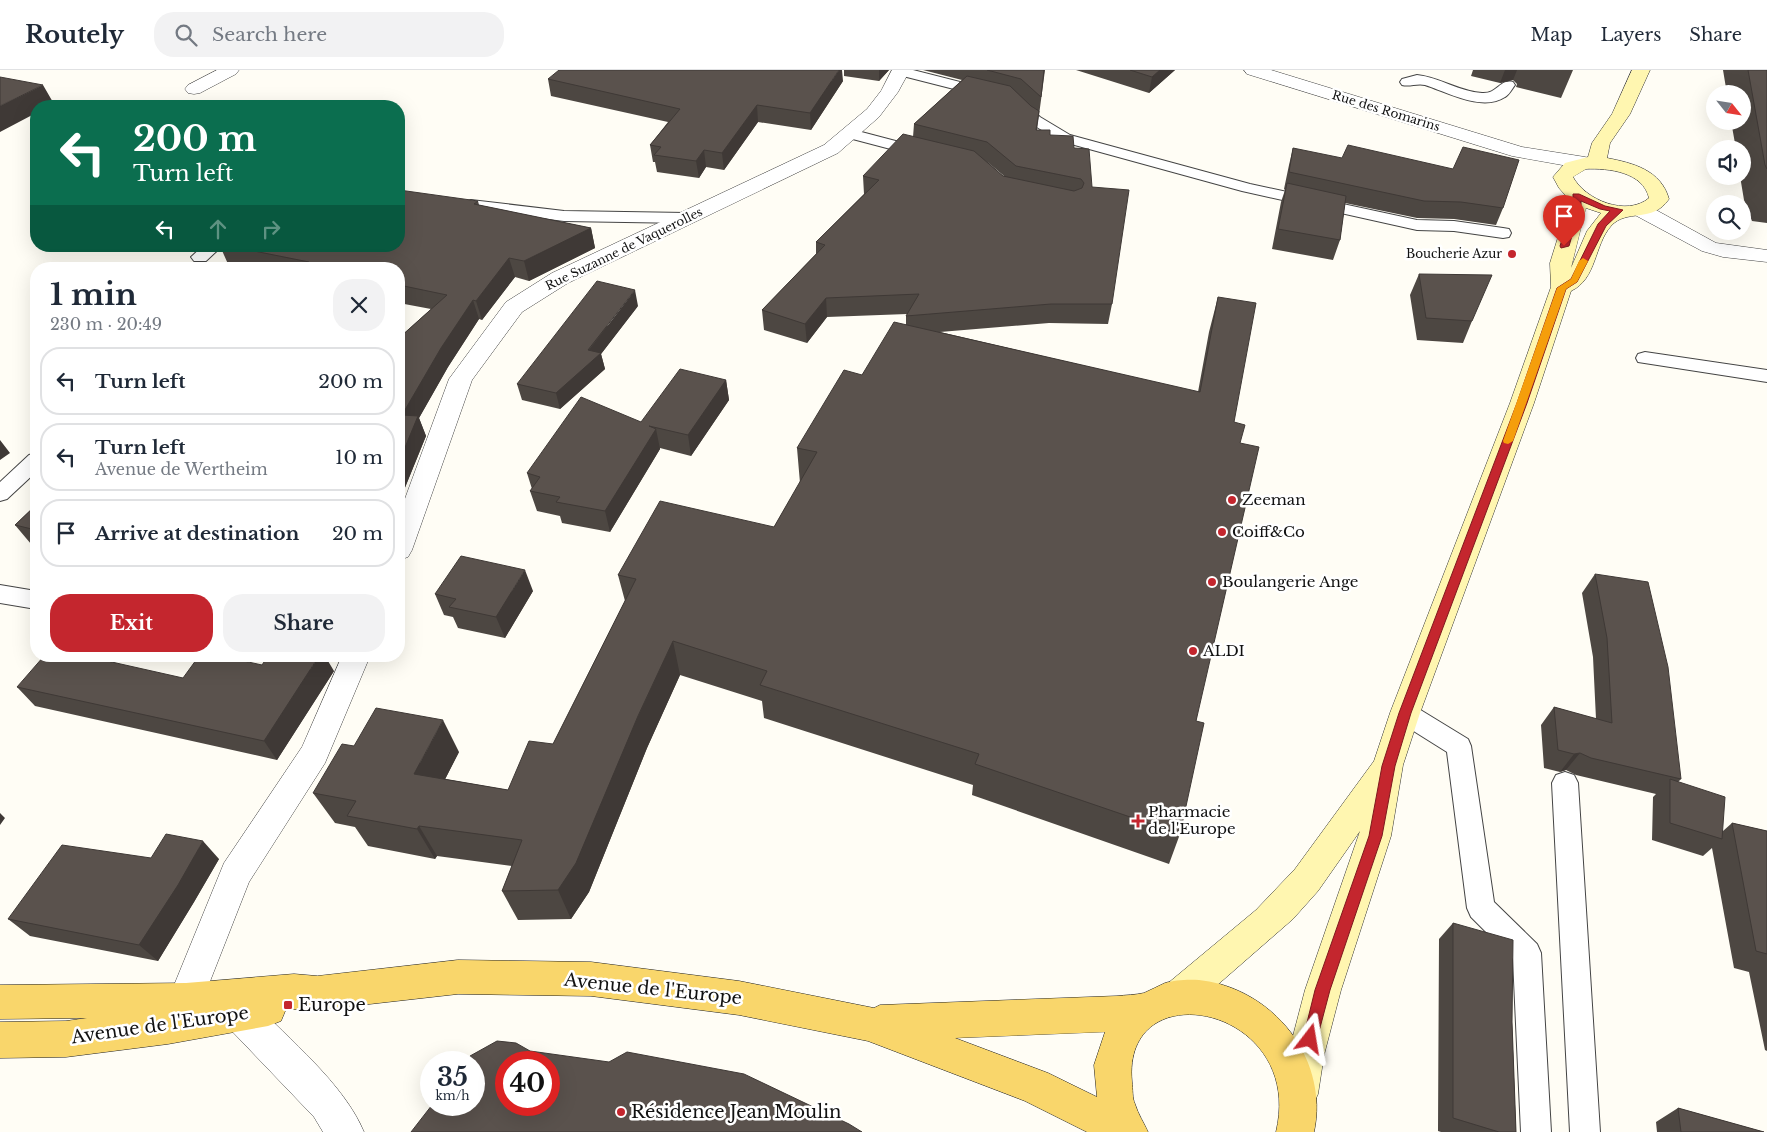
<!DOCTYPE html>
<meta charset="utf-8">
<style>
:root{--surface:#fff;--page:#f2f2f3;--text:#1f2937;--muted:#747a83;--line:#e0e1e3;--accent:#c4262e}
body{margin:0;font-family:"Libre Baskerville",serif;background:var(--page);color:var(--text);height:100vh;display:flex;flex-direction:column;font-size:19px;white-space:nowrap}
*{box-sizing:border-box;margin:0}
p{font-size:16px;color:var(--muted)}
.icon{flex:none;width:28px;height:28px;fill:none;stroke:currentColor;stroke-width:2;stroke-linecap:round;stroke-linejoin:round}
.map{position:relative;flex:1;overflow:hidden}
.panel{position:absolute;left:30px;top:192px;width:375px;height:400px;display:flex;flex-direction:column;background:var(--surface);border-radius:20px;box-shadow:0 5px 20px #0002}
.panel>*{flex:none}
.hud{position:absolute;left:30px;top:30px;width:375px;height:152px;border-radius:20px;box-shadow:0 5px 20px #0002;background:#0b6e4f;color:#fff;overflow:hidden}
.needle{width:32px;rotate:120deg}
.tools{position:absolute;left:1706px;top:15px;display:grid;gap:10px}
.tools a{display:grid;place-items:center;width:45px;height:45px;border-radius:50%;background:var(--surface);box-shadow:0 5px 20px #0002;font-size:25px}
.speed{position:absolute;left:420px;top:981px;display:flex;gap:10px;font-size:25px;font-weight:700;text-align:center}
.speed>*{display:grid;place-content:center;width:65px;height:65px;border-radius:50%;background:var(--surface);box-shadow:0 5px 20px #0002;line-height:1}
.speed small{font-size:12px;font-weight:400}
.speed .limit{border:8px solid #d22;background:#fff;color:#111}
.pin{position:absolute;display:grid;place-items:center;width:42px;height:42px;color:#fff;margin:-51px -21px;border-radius:50% 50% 50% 0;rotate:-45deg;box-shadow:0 0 5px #0007}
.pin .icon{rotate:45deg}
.me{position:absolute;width:55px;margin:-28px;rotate:14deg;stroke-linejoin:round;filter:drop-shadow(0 0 4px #0008)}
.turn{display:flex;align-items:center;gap:18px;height:105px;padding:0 20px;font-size:22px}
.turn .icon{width:65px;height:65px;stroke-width:2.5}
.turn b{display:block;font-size:35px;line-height:42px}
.lanes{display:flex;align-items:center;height:48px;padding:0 20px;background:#0003;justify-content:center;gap:25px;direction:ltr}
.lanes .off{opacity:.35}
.round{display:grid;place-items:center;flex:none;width:52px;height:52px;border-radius:20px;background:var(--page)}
.head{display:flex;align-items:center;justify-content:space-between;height:85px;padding:0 20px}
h1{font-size:30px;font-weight:800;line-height:38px}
.cta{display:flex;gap:10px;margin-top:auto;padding:10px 20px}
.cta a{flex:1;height:58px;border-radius:20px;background:var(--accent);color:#fff;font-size:20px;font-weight:800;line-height:58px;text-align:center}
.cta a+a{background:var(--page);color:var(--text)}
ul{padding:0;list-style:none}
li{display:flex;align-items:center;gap:15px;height:68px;margin:0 10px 8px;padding:0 10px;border:2px solid var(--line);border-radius:20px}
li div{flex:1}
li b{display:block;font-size:19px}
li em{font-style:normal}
header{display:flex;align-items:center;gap:30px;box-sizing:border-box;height:70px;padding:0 25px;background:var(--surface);border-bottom:1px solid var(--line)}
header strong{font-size:24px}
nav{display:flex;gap:28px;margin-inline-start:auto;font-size:18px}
.search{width:350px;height:45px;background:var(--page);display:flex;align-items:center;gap:12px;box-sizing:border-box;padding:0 18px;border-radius:20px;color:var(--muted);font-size:19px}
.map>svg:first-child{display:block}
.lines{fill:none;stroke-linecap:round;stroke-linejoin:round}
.lane-casing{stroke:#444;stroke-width:2}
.street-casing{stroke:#444;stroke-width:1}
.secondary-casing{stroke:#333;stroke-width:1}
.primary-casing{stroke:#222;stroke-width:1}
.lane{fill:#fff;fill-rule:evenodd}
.street{fill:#fff;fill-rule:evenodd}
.secondary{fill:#fff6b0;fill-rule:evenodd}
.primary{fill:#f9d66b;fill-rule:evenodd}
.wall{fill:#4d4742;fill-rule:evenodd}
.shaded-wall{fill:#3f3936}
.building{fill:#5a524d;stroke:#3f3936;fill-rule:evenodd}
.route{fill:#c4262e;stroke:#7f191e}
.slow{fill:#f59e0b}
.poi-dot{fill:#c4262e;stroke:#fff;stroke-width:2}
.labels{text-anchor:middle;stroke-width:5;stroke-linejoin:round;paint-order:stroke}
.far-street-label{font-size:12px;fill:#111;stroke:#fff}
.far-poi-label{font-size:12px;fill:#111;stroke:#fff;text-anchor:end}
.poi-label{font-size:15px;fill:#111;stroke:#fff;text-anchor:start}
.near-street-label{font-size:18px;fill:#111;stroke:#fff}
.near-poi-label{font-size:18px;fill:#111;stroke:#fff;text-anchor:start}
</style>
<header>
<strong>Routely</strong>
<div class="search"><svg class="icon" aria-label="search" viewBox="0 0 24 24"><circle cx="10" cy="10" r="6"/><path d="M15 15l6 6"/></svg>Search here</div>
<nav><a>Map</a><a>Layers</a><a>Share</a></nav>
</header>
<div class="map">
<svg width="1767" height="1062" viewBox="0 0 1767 1062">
<rect width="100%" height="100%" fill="#fffdf5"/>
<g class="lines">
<defs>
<path id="lane" d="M894,0H913L1019,27L1040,47L1070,65L1250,114L1417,150L1454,151L1503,158L1509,159L1511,163L1509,167L1503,168L1454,161L1417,160L1242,121L1060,71L1030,53L1009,33L895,4Z
M1417,5C1439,7 1460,22 1482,23C1498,24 1499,9 1513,12L1515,15C1512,19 1509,25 1505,27C1482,42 1447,22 1425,15C1417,13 1410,17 1402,15L1400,12L1402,9Z
M850,59L926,79L929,82L926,85L921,87L845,67L842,64L845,61Z
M471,130L564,141L686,143L692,145L694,148L692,151L686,153L564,151L465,138L463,135L465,132Z
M203,176H222L206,191H194L191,187Z
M1645,282L1767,300V312L1638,292L1636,288L1638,284Z
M36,383V402L7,429L0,431V412L29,385Z
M0,515L36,521V539L0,533Z
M1405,633L1414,636L1468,669L1471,676L1494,832L1537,874L1541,883L1551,1062H1521L1513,889L1471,847L1467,838L1447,682L1396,650L1393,643L1396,636Z
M1565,702L1574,705L1578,713L1600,1062H1570L1552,713L1556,705Z"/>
<path id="street" d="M217,0H239L236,4L200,23L194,24L188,23L185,19L188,15Z
M892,0H910L898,22L879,47L838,83L568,213L522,242L472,310L412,480L408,487L399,490V445L449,309L506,232L552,203L824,75L867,39L881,21Z
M1244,0H1271L1522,77L1585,87L1592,89L1595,93L1592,97L1585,99L1512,86L1247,4Z
M1640,134L1656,140L1716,173L1767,180V192L1723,187L1702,181L1633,144L1630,140L1633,136Z
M342,586H370L325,693L249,812L198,942L186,947L174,942L168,930L224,793L302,677Z
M240,926L253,932C289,969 344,1014 364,1062H323L314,1047L227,956L222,944L227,932Z"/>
<path id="secondary" d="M1632,0H1650L1630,44L1610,73L1607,88C1633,93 1661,100 1669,129C1652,154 1627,138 1611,156C1594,175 1597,209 1571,221L1534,333L1420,643L1403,695L1391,766L1341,920L1324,985L1318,1024L1312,1037L1299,1043L1286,1037L1280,1024L1288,985L1305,920L1360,761L1318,821L1293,849L1191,938L1179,943L1167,938L1161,926L1167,914L1256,840L1295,799L1374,691L1390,643L1510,333L1551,217L1550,193L1564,148L1566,126L1559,118L1553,107L1565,93L1588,87L1592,73L1612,44ZM1586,99C1609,98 1643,102 1649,128C1627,147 1585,130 1573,107ZM1586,138L1601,143L1587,161L1571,198Z"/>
<path id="primary" d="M458,890L591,892L739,911L874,938L880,935L1117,926C1126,925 1135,925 1144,923C1151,920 1158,916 1165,913C1174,910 1189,909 1199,910C1272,918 1330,988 1314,1062H1276C1306,936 1121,899 1132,1012C1133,1019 1132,1028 1135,1034C1138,1044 1144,1053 1148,1062H1087L1025,1031L868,971L739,945L591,926L458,924L317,940L286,939L281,951L268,956L168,974L66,987L0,988V952L66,951L87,948L0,949V915L186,913L294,904L317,906ZM1105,962L1094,995L1097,1027L1048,1003L955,968Z"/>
</defs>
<use href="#lane" class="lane-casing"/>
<use href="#street" class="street-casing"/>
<use href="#secondary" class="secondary-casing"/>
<use href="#primary" class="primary-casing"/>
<use href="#lane" class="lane"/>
<use href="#street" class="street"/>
<use href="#secondary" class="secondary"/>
<use href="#primary" class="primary"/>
</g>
<path class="wall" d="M844,0H889L879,11L844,6Z
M923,0H1045L1037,60L1074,78L1092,117L1112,234L1108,254L1049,253L940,262L1198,322L1209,262L1218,227L1234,352L1240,373L1196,651L1180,764L1169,794L972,725L973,715L764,648L762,631L680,605L647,678L589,822L571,849L518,850L502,821L512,796L437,786L435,789L368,776L355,757L335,753L313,723L459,682L445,709L508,720L553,674L625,531L618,505L774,457L800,413L797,378L906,255V246L907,244L827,247L807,273L764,260L762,240L816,184V172L864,124L863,106L913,67L914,54L962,10ZM985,90L1004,106H1003Z
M1076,0H1175L1149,23Z
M1473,0H1573L1561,28L1516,17L1517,14L1513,10L1500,13L1471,6Z
M1723,0H1767V153L1752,151L1744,130L1740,106H1742V79H1736L1731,51H1742V24H1727Z
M548,9L843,11L811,60L758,52L724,100L706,97L699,108L657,102L655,92H653L650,75L668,52L551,26Z
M1293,78L1503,138L1496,155L1454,149L1417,148L1345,133L1340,170L1333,190L1272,179L1281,132L1285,120L1284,119L1289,95Z
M478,131L479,135L591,158L595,178L529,211L515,207L482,250L479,249L448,297L419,348L426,366L404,420H399V268L431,239L399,233V199H254L228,194L220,176H399Z
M1419,204L1472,251L1463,273L1417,270L1410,225Z
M638,236L601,284L605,299L560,339L522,330L517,314Z
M726,310L729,330L691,386L660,378V379L610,462L562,453L560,446L537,441L530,421L532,419L527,403L641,352Z
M36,435V475L31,474L15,455Z
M1595,504L1681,709L1678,712L1723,761L1732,753L1767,761V981L1765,980L1749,902L1734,898L1712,778L1703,786L1652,770L1653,727L1656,724L1576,705L1566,700L1560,702L1544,698L1541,655L1554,637L1596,649L1593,587L1582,523Z
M533,521L505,568L458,558L453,547L444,545L435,524Z
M262,595L334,601L277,690L35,636L17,617L183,608Z
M151,788L219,789L194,832L158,891L30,866L8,849Z
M1453,853L1512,952L1516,1062H1441L1438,1061L1439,869Z
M1678,1038L1764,1062H1657L1656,1052Z"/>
<path class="shaded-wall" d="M839,0H842L843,11L811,60L810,43Z
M879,0H889L879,11Z
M1160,0H1175L1149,23L1152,7Z
M1505,0H1517L1513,10L1500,13Z
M43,15L54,34L50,36H36V43L0,62V36Z
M757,35L758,52L724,100L722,83Z
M704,80L706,97L699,108L696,91Z
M591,158L595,178L529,211L524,191Z
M509,188L515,207L482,250L476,231Z
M635,220L638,236L601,284L605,299L560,339L556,323Z
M826,228L827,247L807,273L805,254Z
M473,230L479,249L448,297L419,348L426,366L404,420L399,409V392L402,345L441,278Z
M726,310L729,330L691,386L688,365Z
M656,359L660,379L610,462L605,441Z
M0,370L10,383L0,390Z
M525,500L533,521L505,568L496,547Z
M673,571L680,605L647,678L589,822L571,849L558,820Z
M319,586H325L334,601L277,690L264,671Z
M443,650L459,682L432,735L414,704Z
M1580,683L1566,700L1560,702L1574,684Z
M0,743L5,748L0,755Z
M419,756L437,786L435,789L417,759Z
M203,771L219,789L194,832L158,891L139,875Z"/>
<path class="building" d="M559,0H839L810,43L757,35L722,83L704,80L696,91L654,85L661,77L650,75L680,39L548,9Z
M987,0H1044L1041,27L1021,9Z
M1130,0H1160L1152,7Z
M1748,0H1767V99L1765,95Z
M967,6L1010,16L1031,36L1039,41L1036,60H1050V65L1073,66L1074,78L1089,79L1092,117L1129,120L1112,234H1051L906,246L919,224L826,228L805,254L762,240L825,175L816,172L879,110L863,106L903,64L974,81L1003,106L1074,121L1082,118L1084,113L1081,109L1016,96L987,72L914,54Z
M0,7L43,15L0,36Z
M1348,75L1453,99L1463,77L1519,90L1503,138L1461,132L1424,131L1289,102L1293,78L1342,88Z
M1287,113L1346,126L1340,170L1278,159Z
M399,120L478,131L474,134L591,158L524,191L509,188L476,231L473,230L441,278L402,345L418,346L399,392V268L447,225L399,215V199H322L307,196L309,192L229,176H399Z
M1419,204L1492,205L1472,251L1426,248Z
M597,211L635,220L588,280L601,283L556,323L517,314Z
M1218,227L1256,233L1234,352L1245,355L1240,373L1259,377L1196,651L1204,653L1180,764L975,694L979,684L760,615L767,601L673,571L638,646L576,793L558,820L502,821L522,770L419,756L417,759L347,746L356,731L313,723L342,674L354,676L376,638L443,650L414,704L508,720L529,671L553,674L636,509L618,505L660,431L774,457L817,382L797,378L844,300L862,305L894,252L1200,322Z
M680,299L726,310L688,365L649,356L656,359L605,441L556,432L560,427L530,421L540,407L527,403L581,327L641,352Z
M36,435V460L15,455Z
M461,486L525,500L496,547L449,537L456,529L435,524Z
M1595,504L1648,512L1668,597L1681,709L1591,688L1580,683L1574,684L1558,680L1554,637L1612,653L1607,568Z
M44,586H85L183,608L199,586H221L262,595L268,586H319L264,671L17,617Z
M1670,709L1725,727L1722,769L1670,753Z
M1732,753L1767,761V884L1756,881Z
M166,764L203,771L178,815L139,875L8,849L62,775L151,788Z
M1453,853L1513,870L1512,952L1516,1062H1499L1453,1048Z
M497,971L516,973L530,981L609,992L627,982L744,1004L849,1054L862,1062H411L432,1035H474V992H465L470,986ZM506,992H549V1035H506Z
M1678,1038L1764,1062H1681Z"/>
<path class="route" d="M1573,124H1579L1605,136L1623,140L1606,156L1577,212L1566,219L1527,333L1411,643L1395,696L1382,766L1330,920L1317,969L1315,974L1310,976L1305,974L1303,969L1315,920L1369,766L1382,696L1399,643L1517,333L1557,218L1571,209L1598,154L1610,141L1600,139L1581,131V135L1569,176L1561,178L1560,176L1573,135Z"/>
<path class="slow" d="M1583,188L1588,191L1577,212L1566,219L1513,371L1508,374L1504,373L1503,371L1557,218L1571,209L1579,191Z"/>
<g class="poi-dot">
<circle cx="1512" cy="184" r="5"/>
<circle cx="1232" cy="430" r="5"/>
<circle cx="1222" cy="462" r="5"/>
<circle cx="1212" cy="512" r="5"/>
<circle cx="1193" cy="581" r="5"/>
<path d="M1135.5 743.5h5v5h5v5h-5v5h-5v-5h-5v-5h5z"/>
<rect x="283" y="930" width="10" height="10" rx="2.5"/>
<circle cx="621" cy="1042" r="5"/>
</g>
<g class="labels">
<g class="far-street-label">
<text transform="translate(1386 41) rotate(17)" y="4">Rue des Romarins</text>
<text transform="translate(624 179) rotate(-26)" y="4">Rue Suzanne de Vaquerolles</text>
</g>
<g class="far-poi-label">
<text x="1502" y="188">Boucherie Azur</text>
</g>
<g class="poi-label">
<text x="1242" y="435">Zeeman</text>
<text x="1232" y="467">Coiff&amp;Co</text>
<text x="1222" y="517">Boulangerie Ange</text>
<text x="1203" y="586">ALDI</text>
<text x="1148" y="747">Pharmacie<tspan x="1148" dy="17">de l'Europe</tspan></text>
</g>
<g class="near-street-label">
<text transform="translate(653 919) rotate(6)" y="6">Avenue de l'Europe</text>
<text transform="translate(160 955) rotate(-8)" y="6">Avenue de l'Europe</text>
</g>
<g class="near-poi-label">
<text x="298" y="941">Europe</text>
<text x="631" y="1048">Résidence Jean Moulin</text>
</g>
</g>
</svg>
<div class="tools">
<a><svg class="needle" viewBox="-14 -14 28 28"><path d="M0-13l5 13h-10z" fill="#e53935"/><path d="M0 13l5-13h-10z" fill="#747a83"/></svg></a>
<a><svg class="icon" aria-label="sound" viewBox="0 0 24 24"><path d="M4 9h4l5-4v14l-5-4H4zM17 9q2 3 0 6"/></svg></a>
<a><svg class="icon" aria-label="search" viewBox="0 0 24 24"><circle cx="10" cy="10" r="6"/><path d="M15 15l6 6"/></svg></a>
</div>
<div class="speed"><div>35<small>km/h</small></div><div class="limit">40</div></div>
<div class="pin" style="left:1564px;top:176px;background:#d93025"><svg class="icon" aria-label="arrive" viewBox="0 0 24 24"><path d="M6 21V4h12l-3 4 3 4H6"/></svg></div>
<svg class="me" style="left:1310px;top:969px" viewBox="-20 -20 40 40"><path d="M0-17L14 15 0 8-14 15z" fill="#c4262e" stroke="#fff" stroke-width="4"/></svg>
<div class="hud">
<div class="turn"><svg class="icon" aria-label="left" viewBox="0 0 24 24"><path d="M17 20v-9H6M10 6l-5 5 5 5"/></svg><div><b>200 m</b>Turn left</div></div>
<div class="lanes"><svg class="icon" aria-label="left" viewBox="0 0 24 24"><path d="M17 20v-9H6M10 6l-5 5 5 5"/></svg><svg class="icon off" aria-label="ahead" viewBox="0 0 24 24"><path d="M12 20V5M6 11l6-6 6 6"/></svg><svg class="icon off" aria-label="right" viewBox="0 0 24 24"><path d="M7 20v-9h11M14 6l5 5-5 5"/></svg></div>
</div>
<section class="panel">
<div class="head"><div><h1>1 min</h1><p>230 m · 20:49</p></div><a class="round"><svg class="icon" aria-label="close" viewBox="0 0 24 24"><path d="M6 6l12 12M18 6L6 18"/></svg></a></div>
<ul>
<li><svg class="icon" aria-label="left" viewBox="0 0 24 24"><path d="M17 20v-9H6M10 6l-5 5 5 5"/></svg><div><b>Turn left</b></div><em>200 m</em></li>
<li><svg class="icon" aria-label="left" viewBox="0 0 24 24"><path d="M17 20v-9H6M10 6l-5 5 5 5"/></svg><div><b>Turn left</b><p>Avenue de Wertheim</p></div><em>10 m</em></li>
<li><svg class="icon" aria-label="arrive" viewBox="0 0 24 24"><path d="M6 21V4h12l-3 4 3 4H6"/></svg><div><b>Arrive at destination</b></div><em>20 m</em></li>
</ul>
<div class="cta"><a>Exit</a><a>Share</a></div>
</section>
</div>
